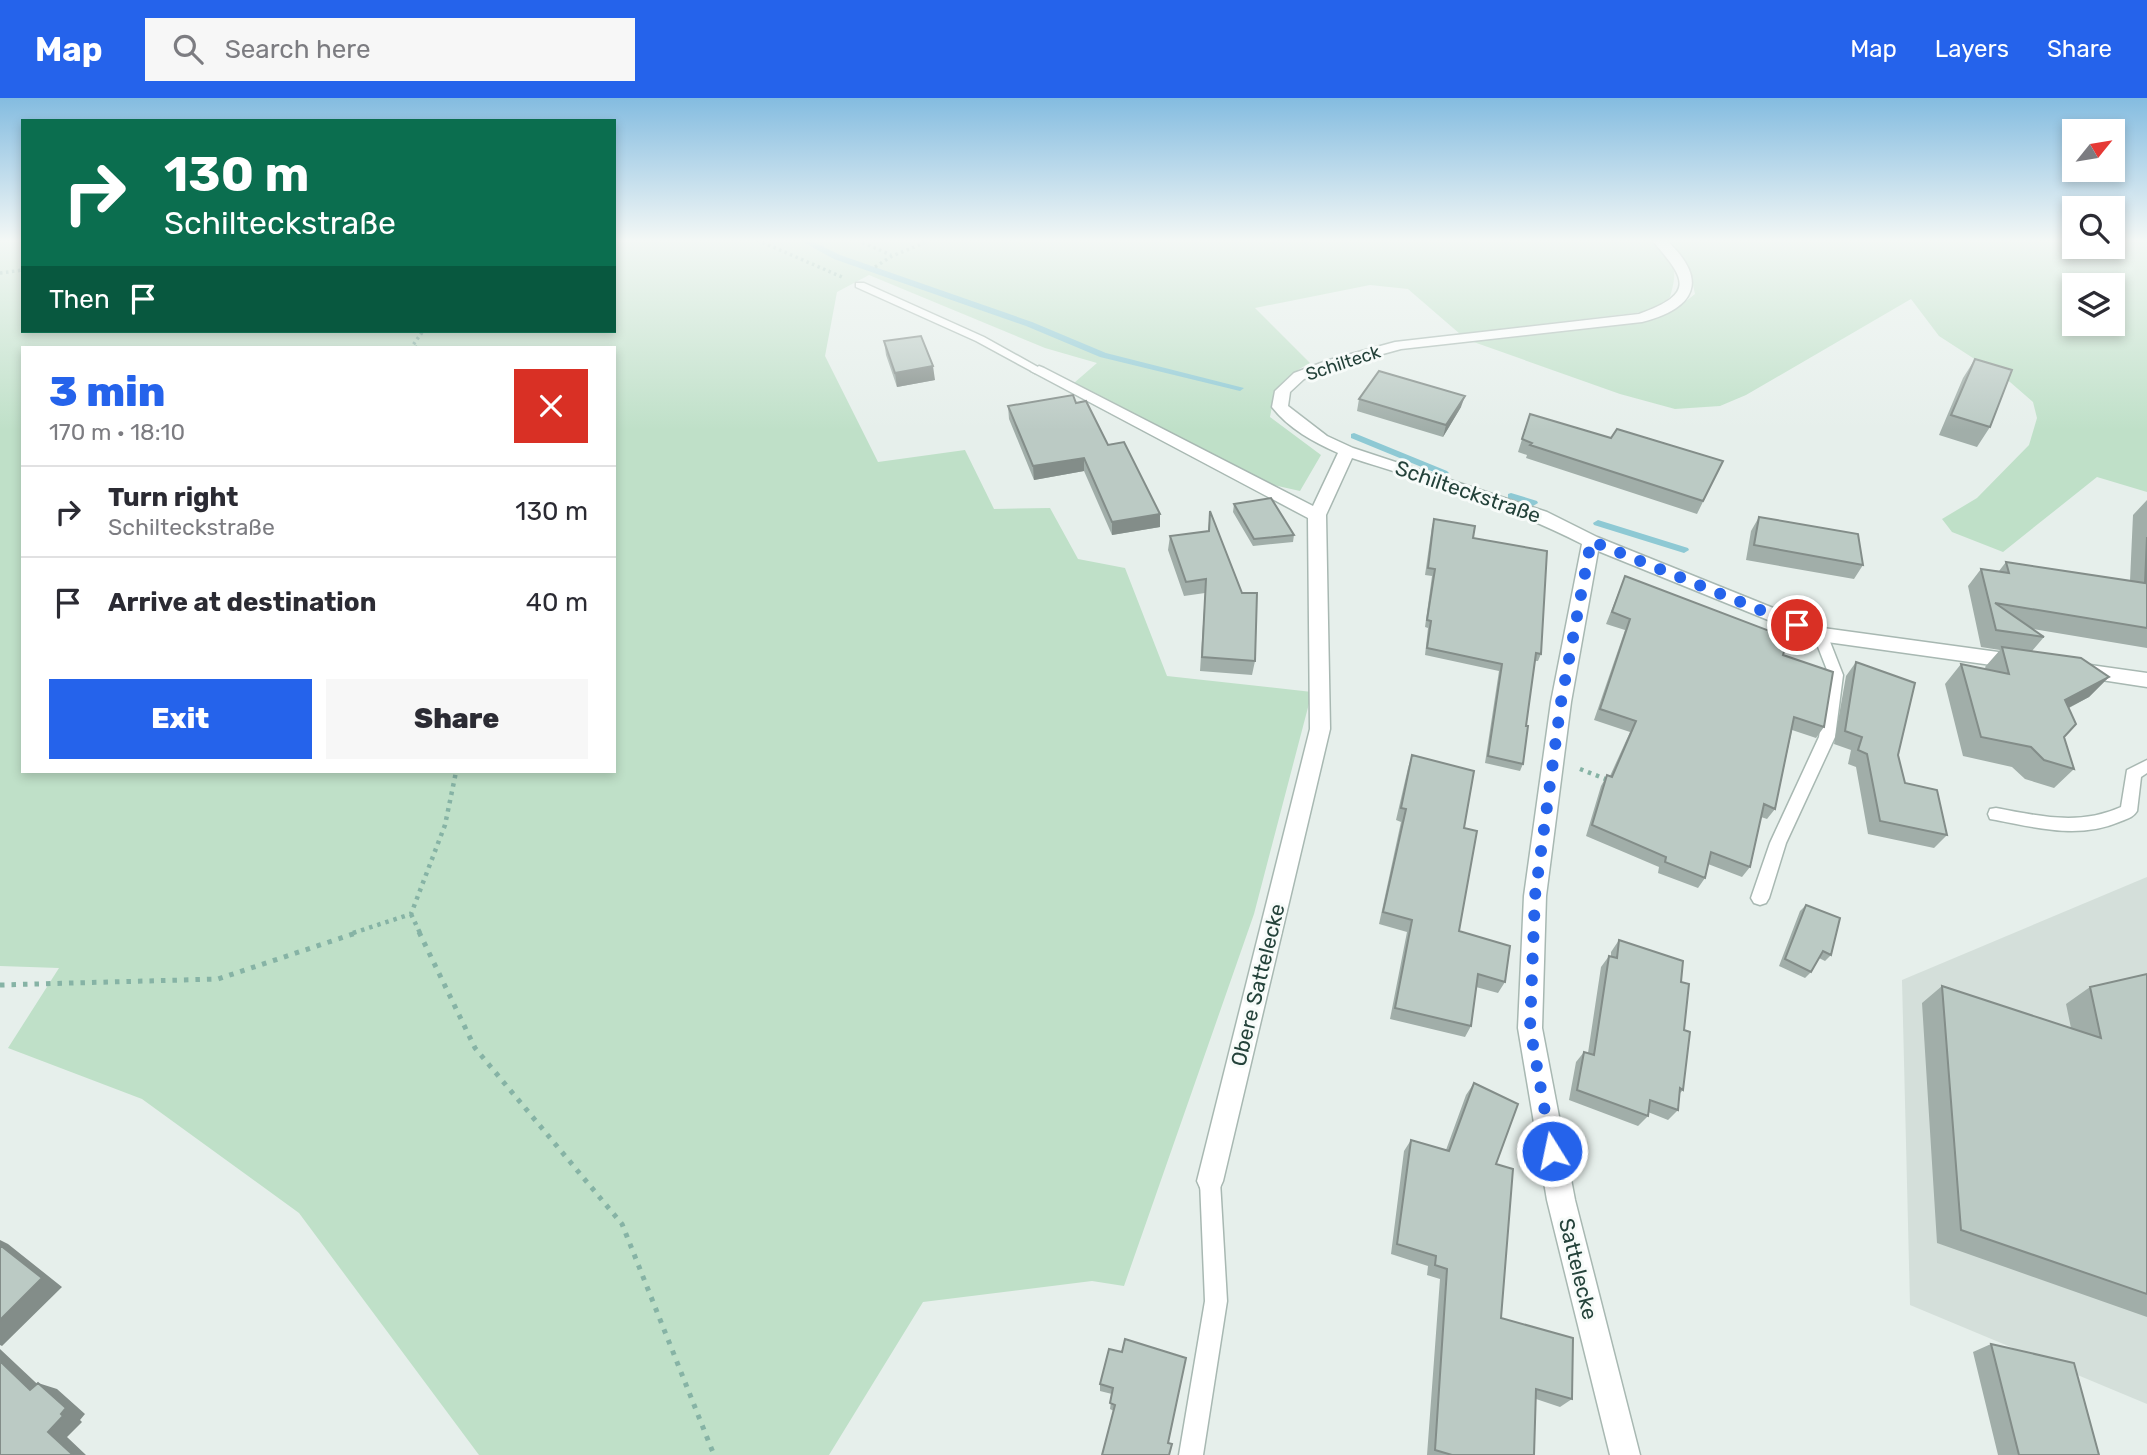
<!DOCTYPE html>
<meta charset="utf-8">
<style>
:root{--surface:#fff;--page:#f7f7f7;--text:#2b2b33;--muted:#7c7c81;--line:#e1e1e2;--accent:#2563eb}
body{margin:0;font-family:Rubik,sans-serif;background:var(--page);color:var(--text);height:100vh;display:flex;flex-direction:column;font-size:26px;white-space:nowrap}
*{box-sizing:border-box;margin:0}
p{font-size:23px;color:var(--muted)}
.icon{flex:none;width:38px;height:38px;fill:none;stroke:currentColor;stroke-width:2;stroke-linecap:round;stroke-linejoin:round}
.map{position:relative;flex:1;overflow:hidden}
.drawer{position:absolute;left:21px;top:248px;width:595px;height:427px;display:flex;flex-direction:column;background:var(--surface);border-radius:0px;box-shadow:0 4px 10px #0003}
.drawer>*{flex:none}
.guide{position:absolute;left:21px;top:21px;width:595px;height:214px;border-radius:0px;box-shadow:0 4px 10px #0003;background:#0b6e4f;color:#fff;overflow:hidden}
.needle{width:46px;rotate:60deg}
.fabs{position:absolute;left:2062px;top:21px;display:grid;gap:14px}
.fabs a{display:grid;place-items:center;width:63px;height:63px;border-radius:0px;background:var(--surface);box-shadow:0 4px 10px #0003;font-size:35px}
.pin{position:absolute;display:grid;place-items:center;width:60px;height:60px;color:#fff;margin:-30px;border:4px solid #fff;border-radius:50%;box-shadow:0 2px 7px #0007}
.me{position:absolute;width:77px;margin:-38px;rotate:350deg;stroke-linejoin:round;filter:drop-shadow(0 0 5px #0008)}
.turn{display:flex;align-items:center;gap:24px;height:147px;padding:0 28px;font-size:32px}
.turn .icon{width:91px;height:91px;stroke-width:2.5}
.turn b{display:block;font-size:49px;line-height:60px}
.then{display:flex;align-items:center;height:66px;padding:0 28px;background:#0003;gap:14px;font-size:26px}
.round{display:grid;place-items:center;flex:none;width:74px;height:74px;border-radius:0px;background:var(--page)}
.overview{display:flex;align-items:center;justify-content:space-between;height:119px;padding:0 28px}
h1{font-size:42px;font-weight:800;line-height:52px;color:var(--accent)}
.action{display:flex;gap:14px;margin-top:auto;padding:14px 28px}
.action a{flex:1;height:80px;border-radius:0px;background:var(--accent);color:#fff;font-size:28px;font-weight:800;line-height:80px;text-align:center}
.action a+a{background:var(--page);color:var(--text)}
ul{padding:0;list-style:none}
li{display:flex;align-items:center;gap:21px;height:91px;padding:0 28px;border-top:2px solid var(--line)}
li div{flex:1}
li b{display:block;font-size:26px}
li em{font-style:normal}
header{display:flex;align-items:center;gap:42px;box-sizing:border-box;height:98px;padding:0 35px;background:var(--accent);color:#fff}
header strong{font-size:33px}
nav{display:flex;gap:38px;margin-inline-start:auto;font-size:24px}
.search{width:490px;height:63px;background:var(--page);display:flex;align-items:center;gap:18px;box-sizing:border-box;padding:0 24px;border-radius:0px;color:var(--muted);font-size:26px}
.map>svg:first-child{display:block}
.built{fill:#d4dfda}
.green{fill:#bfe0c8;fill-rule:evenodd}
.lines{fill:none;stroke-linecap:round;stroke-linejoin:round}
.stream{fill:#8ec9d4;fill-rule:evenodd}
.lane-casing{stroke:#a8b8b2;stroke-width:3}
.street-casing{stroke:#a8b8b2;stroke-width:3}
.path-far2{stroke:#86b3a5;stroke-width:3.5;stroke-dasharray:2.5 3.5;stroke-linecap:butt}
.path-far1{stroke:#86b3a5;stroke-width:4.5;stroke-dasharray:3.5 5;stroke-linecap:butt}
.path{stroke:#86b3a5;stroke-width:5;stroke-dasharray:4.5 7;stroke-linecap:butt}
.lane{fill:#fff;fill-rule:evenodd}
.street{fill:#fff;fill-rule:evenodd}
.wall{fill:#a1aea9}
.shaded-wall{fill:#838d89}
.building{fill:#bbcac4;stroke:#838d89;stroke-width:2}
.route{stroke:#2563eb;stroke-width:12;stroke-dasharray:0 21.6}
.labels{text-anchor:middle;stroke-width:6;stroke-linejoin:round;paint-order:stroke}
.far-street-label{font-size:18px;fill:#24423a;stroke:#f7fbf9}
.street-label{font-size:21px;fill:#24423a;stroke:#f7fbf9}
</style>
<header>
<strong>Map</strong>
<div class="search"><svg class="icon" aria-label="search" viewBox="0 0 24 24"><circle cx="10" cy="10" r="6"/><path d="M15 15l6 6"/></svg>Search here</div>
<nav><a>Map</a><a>Layers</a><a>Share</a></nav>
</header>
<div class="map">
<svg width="2147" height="1357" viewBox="0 0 2147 1357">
<rect width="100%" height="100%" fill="#e6efeb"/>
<path class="built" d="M2147,779V1306L1910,1207L1902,882Z"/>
<path class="green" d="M0,142H23V233H614V142H1652C1674,163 1679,169 1670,199L1661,207L1643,214L1460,236L1408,191L1370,187L1255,210L1310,265C1281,281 1276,287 1270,319L1321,357L1300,393L1265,385L1074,285L1097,265L1045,250L869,177L837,194L825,258L878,364L965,352L994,411L1050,410L1078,461L1125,470L1167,578L1312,594L1254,816L1124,1188L1092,1183L923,1204L829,1357H479L299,1115L142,1001L8,950L59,870L0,868ZM23,250H614V674H23Z
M1668,142H2074V149H2112V142H2147V394L2097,379L2003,454L1952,434L1942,421L1977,400L2029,347L2037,320L2033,304L2010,284L1939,238L1911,201L1746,297L1720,308L1675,311L1620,296L1468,242L1632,226L1661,218L1676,211L1695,196C1691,176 1684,155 1668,142ZM2074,187H2112V226H2074Z"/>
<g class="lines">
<path class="stream" d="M799,142H810L840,157L1032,224L1106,255L1244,290L1240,293L1100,259L1026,228L834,161Z
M1354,335L1447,373L1449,375L1444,378L1441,377L1351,340V336Z
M1511,395L1537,403L1538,405L1533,408L1508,400V396Z
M1598,422L1688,450L1689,452L1684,455L1594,427L1593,425Z"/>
<defs>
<path id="lane" d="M856,185H864L984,239L1045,273L1035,275L976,243L856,189Z
M1820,531L1827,536L1843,577L1835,639L1786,745L1769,800L1766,805L1760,807L1754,805L1751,800L1770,745L1819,639L1829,577L1813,536Z
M2147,662V675L2141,679L2137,713C2133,720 2126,721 2119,724C2079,741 2037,730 1996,722L1990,721L1988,716L1990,711L1996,710C2039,718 2079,728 2121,709L2127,672Z
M1210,1073L1217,1076L1220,1083L1227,1203L1203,1357H1179L1205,1203L1200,1083L1203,1076Z"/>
<path id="street" d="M1652,142H1666C1710,182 1695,211 1642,224L1401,251L1339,268L1304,281L1290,294L1288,308L1327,338L1353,350L1547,414L1597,439L1823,530L2020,557L2027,559L2030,564L2027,569L2020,571L1820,543L1598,453L1571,604L1546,798L1542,930L1575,1102L1640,1357H1610L1547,1102L1518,930L1524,798L1551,604L1582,446C1508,408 1430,385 1352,360L1326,417L1330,631L1223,1083L1219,1092L1210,1096L1201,1092L1197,1083L1310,631L1308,420L1031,273L1039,268L1044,270L1313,408L1338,355C1314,344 1289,331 1272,309L1275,293L1294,275L1329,262L1395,244L1639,216C1697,195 1685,181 1652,142Z
M2076,565L2147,575V589L2069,577L2066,572L2069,567Z"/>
</defs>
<use href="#lane" class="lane-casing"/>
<use href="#street" class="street-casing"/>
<path class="path-far2" d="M757,142L842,179
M857,142L891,157
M875,169L892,158L924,145
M0,175L23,172
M417,250L413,247L423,233"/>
<path class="path-far1" d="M1580,671L1608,682
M411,816L420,835
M353,835L411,816L445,727L456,674"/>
<path class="path" d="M419,834L475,950L622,1126L714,1357
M0,887L218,881L359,834"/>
<use href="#lane" class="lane"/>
<use href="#street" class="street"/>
</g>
<path class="wall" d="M884,243L935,282L897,289L886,257Z
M1975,261L1990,329L1977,349L1939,337L1963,280Z
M1359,301L1461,309L1443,339L1357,313Z
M1076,305L1160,416V429L1112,437L1084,373L1034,382L1009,321L1008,308Z
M1530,316L1611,340L1723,363L1697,416L1526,360L1527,357L1518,354Z
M2147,402V550L2033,531L2044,539L2032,553L2109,579L2089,599L2069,610L2064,639L2074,671L2054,690L2025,681L2012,669L1963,658L1945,586L1961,566L1986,571L1985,569L2000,552L1981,549L1968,488L1981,471L1999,473L2006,464L2130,483L2133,417Z
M1234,406L1294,437L1293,444L1253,448L1233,414Z
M1210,413L1255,563L1252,577L1200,573L1205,495L1184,498L1168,452L1170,438L1208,434Z
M1759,419L1863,467L1854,481L1746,462L1751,433Z
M1434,421L1473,440L1541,556L1538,563H1535L1526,628L1523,666L1520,673L1485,665L1499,573L1425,557L1428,530L1425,529L1432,478L1425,477L1432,428Z
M1625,478L1783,557L1824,629L1816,640L1792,632L1775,711L1767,721L1761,719L1750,769L1742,779L1708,766L1705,780L1698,790L1658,775L1659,769L1586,738L1601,688L1607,677L1610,678L1630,634L1594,622L1625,532L1606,526Z
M1856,564L1898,657L1905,685L1947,737L1934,750L1868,736L1856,669L1848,666L1851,652L1834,646L1846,578Z
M1412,657L1464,730L1459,833L1505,884L1498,895L1476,889L1471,928L1465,939L1390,921L1407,834L1379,826L1401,724L1396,722L1408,670Z
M1806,807L1831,857L1825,863L1819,860L1811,874L1805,880L1779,868L1800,813Z
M1619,842L1681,884L1684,932L1683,992L1680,995L1678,1012L1668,1022L1648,1014V1018L1638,1028L1569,1002L1576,964L1584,954L1588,955L1601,869L1609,858H1611V854Z
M2147,876V1219L1937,1145L1922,905L1942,888L2071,930L2066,906L2090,889Z
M1474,985L1496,1066L1501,1220L1572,1301L1560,1309L1536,1301L1534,1357H1427L1440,1181L1427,1177L1428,1168L1391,1156L1404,1053L1411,1042L1446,1052L1466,997Z
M1991,1246L2099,1357H1998L1973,1254Z
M1109,1251L1168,1345L1114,1313L1110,1311L1112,1296L1100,1293V1286Z"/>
<path class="shaded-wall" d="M933,268L935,282L897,289L895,275Z
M1465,298L1461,309L1443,339L1446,327Z
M1084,360V373L1034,382L1033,368Z
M1160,416V429L1112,437V424Z
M2109,579L2089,599L2047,621L2065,602Z
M0,1142L8,1146L62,1189L2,1248L0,1247Z
M0,1251L50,1298L30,1292L0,1263Z
M38,1285L57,1291L85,1316L80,1322L82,1324L67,1339L86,1357H73L48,1334Z"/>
<path class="building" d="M921,238L933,268L895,275L884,243Z
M1975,261L2012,272L1990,329L1951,317Z
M1379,273L1465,298L1446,327L1359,301Z
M1073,297L1076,305L1086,303L1108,347L1124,344L1160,416L1112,424L1084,360L1033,368L1008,308Z
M1530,316L1611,340L1617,331L1723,363L1703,403L1530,347L1532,345L1522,341Z
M1271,400L1294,437L1254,441L1234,406Z
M1210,413L1242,495H1257L1255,563L1202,559L1206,481L1186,484L1170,438L1209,433Z
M1759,419L1858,436L1863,467L1754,447Z
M1434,421L1475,428L1473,440L1547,453L1541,556L1536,555L1526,628H1528L1523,666L1488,658L1502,566L1427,550L1431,523L1427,522L1435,471L1428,470Z
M2147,439V530L1995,505L2044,539L1996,532L1981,471L2009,475L2006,464L2145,485Z
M1625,478L1788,540L1783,557L1833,574L1824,629L1794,619L1775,711L1764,706L1750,769L1711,754L1705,780L1665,764L1666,759L1592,727L1607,677L1612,679L1636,623L1600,611L1630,521L1612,514Z
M2002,549L2081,560L2109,579L2065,602L2076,626L2064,639L2074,671L2044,662L2031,649L1981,639L1961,566L2009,576Z
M1856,564L1915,585L1898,657L1905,685L1937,692L1947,737L1880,723L1867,656L1858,652L1862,639L1845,633Z
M1412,657L1474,673L1464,730L1477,733L1459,833L1510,848L1505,884L1478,876L1471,928L1395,910L1412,822L1383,814L1406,711L1401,710Z
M1806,807L1840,820L1831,857L1823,853L1811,874L1785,861Z
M1619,842L1683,863L1681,884L1689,886L1684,932L1690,934L1683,992L1680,990L1678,1012L1650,1002L1648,1018L1577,992L1584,954L1594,957L1609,858L1617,860Z
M2147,876V1196L1961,1132L1942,888L2101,940L2090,889Z
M1474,985L1518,1006L1496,1066L1513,1071L1501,1220L1573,1240L1572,1301L1536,1291L1534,1357H1452L1435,1352L1447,1171L1435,1167L1436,1158L1397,1146L1411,1042L1449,1053Z
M0,1147L42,1180L0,1222Z
M1125,1241L1186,1260L1168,1345L1172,1346L1169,1357H1102L1115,1307L1110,1305L1113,1290L1100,1286L1109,1251L1122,1254Z
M1991,1246L2074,1265L2099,1357H2019Z
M0,1263L30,1292L38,1285L66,1310L61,1316L63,1318L48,1334L73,1357H0Z"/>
<linearGradient id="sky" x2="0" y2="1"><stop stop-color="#84bce0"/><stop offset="0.43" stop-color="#f4f8f6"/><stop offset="1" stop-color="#f4f8f6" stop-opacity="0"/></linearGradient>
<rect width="2147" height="332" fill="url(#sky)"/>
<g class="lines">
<path class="route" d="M1552,1053L1530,930L1535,798L1561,604L1591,443L1797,527"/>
</g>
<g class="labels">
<g class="far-street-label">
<text transform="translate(1343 265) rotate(-18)" y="6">Schilteck</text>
</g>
<g class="street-label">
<text transform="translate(1468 394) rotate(19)" y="7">Schilteckstraße</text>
<text transform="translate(1258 887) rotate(-76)" y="7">Obere Sattelecke</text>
<text transform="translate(1578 1171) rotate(76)" y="7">Sattelecke</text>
</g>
</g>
</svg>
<div class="fabs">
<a><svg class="needle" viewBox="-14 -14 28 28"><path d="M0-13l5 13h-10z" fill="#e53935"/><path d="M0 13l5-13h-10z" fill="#7c7c81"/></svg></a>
<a><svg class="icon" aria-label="search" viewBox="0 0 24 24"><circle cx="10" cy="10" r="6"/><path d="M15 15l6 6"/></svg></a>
<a><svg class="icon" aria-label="layers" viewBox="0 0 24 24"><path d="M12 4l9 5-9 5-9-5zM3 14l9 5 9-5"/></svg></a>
</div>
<div class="pin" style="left:1797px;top:527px;background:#d93025"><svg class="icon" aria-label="arrive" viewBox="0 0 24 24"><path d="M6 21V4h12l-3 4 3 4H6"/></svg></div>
<svg class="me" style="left:1552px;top:1053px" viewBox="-20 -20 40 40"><circle r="17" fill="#2563eb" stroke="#fff" stroke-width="3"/><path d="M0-11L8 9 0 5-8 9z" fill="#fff"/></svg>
<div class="guide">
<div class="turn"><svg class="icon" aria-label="right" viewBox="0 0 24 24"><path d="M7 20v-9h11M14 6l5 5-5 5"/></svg><div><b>130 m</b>Schilteckstraße</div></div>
<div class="then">Then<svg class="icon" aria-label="arrive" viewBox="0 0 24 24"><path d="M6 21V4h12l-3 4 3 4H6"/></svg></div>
</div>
<section class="drawer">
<div class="overview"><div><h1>3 min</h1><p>170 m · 18:10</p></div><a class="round" style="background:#d93025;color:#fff"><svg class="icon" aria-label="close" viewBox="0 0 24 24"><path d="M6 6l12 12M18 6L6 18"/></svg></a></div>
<ul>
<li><svg class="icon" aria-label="right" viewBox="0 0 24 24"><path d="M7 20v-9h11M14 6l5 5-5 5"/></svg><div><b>Turn right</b><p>Schilteckstraße</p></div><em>130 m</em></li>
<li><svg class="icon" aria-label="arrive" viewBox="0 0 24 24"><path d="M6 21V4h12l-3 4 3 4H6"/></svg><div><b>Arrive at destination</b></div><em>40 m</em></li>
</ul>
<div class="action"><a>Exit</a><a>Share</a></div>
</section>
</div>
